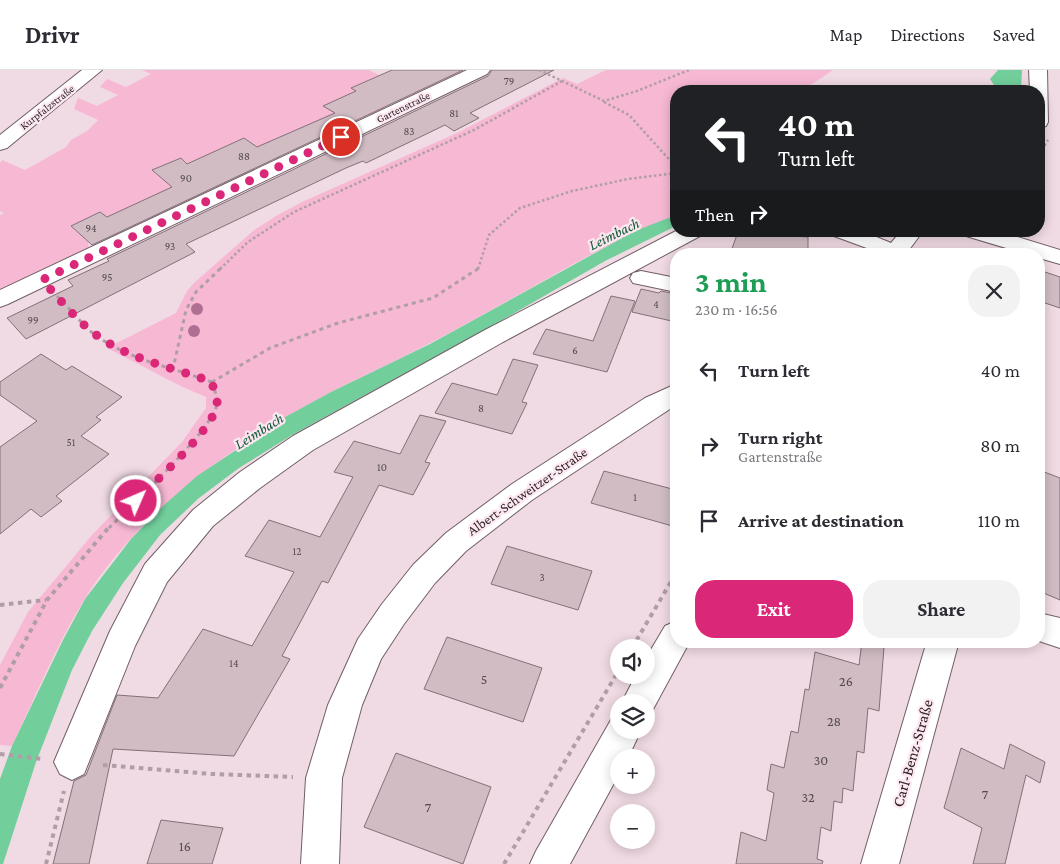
<!DOCTYPE html>
<meta charset="utf-8">
<style>
:root{--surface:#fff;--page:#f2f2f3;--text:#2b2b33;--muted:#7c7c81;--line:#e1e1e2;--accent:#db2777}
body{margin:0;font-family:"Crimson Pro",serif;background:var(--page);color:var(--text);height:100vh;display:flex;flex-direction:column;font-size:19px;white-space:nowrap}
*{box-sizing:border-box;margin:0}
p{font-size:16px;color:var(--muted)}
.icon{flex:none;width:28px;height:28px;fill:none;stroke:currentColor;stroke-width:2;stroke-linecap:round;stroke-linejoin:round}
.map{position:relative;flex:1;overflow:hidden}
.drawer{position:absolute;left:670px;top:178px;width:375px;height:400px;display:flex;flex-direction:column;background:var(--surface);border-radius:20px;box-shadow:0 2px 12px #0003}
.drawer>*{flex:none}
.top-card{position:absolute;left:670px;top:15px;width:375px;height:152px;border-radius:20px;box-shadow:0 2px 12px #0003;background:#202124;color:#fff;overflow:hidden}
.buttons{position:absolute;left:610px;top:569px;display:grid;gap:10px}
.buttons a{display:grid;place-items:center;width:45px;height:45px;border-radius:50%;background:var(--surface);box-shadow:0 2px 12px #0003;font-size:25px}
.pin{position:absolute;display:grid;place-items:center;width:42px;height:42px;color:#fff;margin:-21px;border:2px solid #fff;border-radius:50%;box-shadow:0 1px 5px #0007}
.me{position:absolute;width:55px;margin:-28px;rotate:45deg;stroke-linejoin:round;filter:drop-shadow(0 0 4px #0008)}
.turn{display:flex;align-items:center;gap:18px;height:105px;padding:0 25px;font-size:22px}
.turn .icon{width:65px;height:65px;stroke-width:2.5}
.turn b{display:block;font-size:35px;line-height:42px}
.then{display:flex;align-items:center;height:48px;padding:0 25px;background:#0003;gap:10px;font-size:19px}
.round{display:grid;place-items:center;flex:none;width:52px;height:52px;border-radius:20px;background:var(--page)}
.headline{display:flex;align-items:center;justify-content:space-between;height:85px;padding:0 25px}
h1{font-size:30px;font-weight:700;line-height:38px;color:#1e9e55}
.cta{display:flex;gap:10px;margin-top:auto;padding:10px 25px}
.cta a{flex:1;height:58px;border-radius:20px;background:var(--accent);color:#fff;font-size:20px;font-weight:700;line-height:58px;text-align:center}
.cta a+a{background:var(--page);color:var(--text)}
ul{padding:0;list-style:none}
li{display:flex;align-items:center;gap:15px;height:75px;padding:0 25px}
li div{flex:1}
li b{display:block;font-size:19px}
li em{font-style:normal}
header{display:flex;align-items:center;gap:30px;box-sizing:border-box;height:70px;padding:0 25px;background:var(--surface);border-bottom:1px solid var(--line)}
header strong{font-size:24px}
nav{display:flex;gap:28px;margin-inline-start:auto;font-size:18px}
.map>svg:first-child{display:block}
.green{fill:#f7b8d4}
.water{fill:#72cf9c}
.building{fill:#d1bcc4;stroke:#837078}
.lines{fill:none;stroke-linecap:round;stroke-linejoin:round}
.minor-casing{stroke:#725f67;stroke-width:2}
.path-far2{stroke:#b09ea6;stroke-width:2.5;stroke-dasharray:2.5 2.5;stroke-linecap:butt}
.path-far1{stroke:#b09ea6;stroke-width:3;stroke-dasharray:4 4;stroke-linecap:butt}
.path{stroke:#b09ea6;stroke-width:4;stroke-dasharray:4.5 4.5;stroke-linecap:butt}
.minor{fill:#fff;fill-rule:evenodd}
.tree{fill:#b06e93}
.route{stroke:#db2777;stroke-width:9;stroke-dasharray:0 16.2}
.labels{text-anchor:middle;stroke-width:4.5;stroke-linejoin:round;paint-order:stroke}
.number-label{font-size:11px;fill:#554a4f}
.far-street-label{font-size:11px;fill:#2c2428;stroke:#fde7f0}
.street-label{font-size:14px;fill:#2c2428;stroke:#fde7f0}
.near-number-label{font-size:14px;fill:#554a4f}
.water-label{font-size:15px;font-style:italic;fill:#125a38;stroke:#fde7f0}
.near-street-label{font-size:16px;fill:#2c2428;stroke:#fde7f0}
</style>
<header>
<strong>Drivr</strong>
<nav><a>Map</a><a>Directions</a><a>Saved</a></nav>
</header>
<div class="map">
<svg width="1060" height="794" viewBox="0 0 1060 794">
<rect width="100%" height="100%" fill="#f0dae3"/>
<path class="green" d="M142,0H369L379,5L351,18L385,39L370,46L349,33L324,36L344,49L309,70L295,60L277,68L268,84L244,68L217,80L199,103L181,88L152,100L183,127L165,141L149,128L110,150L100,142L71,156L88,172L89,179L0,223V145L4,143L0,141V93L2,90L25,100L66,77L71,70L87,61L98,50L74,39L78,28L97,36L118,25L100,17L107,9L126,17L151,4Z
M606,0H833L802,21H676V145C590,179 512,231 430,273C398,290 364,305 331,322C240,370 139,440 84,530C56,576 35,627 12,676L0,675V595L28,542L92,465L182,372L206,338V327C171,313 140,294 107,278L176,243L187,221L194,213L253,161L276,146L302,132L457,63L563,8L577,14Z"/>
<path class="water" d="M998,0H1022L1021,21H998L990,9Z
M676,145V156L605,191L497,253L292,365L239,398L199,428L160,465L123,513L92,561L72,600L36,692L3,794H0V709L12,676L63,570L85,529L131,469L163,436L197,406L287,346L331,322L430,274L635,161Z"/>
<path class="building" d="M392,0H463L92,175L71,156L100,142L107,147L172,117L152,100L181,88L187,94L244,68L257,77L335,43L323,36L356,21L351,18Z
M492,0H554L470,43L479,48L454,61L445,55L366,93L363,91L346,98L186,174L195,182L26,269L7,248L73,216L68,210L109,191L107,189L488,6Z
M738,162L808,167V184H730Z
M1039,200L1060,207V238L1039,231Z
M641,219L659,223L661,221L676,224V252L632,242Z
M611,226L635,231L607,302L533,284L546,259L593,271Z
M41,284L66,300L72,296L122,327L96,347L101,350L81,366L109,384L56,426L62,431L41,447L31,439L0,464V377L37,351L0,325V312Z
M513,289L538,295L522,332L527,333L512,364L435,343L452,313L497,325Z
M420,345L446,351L425,392L430,393L413,425L379,415L328,513L322,511L302,549L282,586L290,589L234,686L113,679L89,794H53L74,711L86,705L117,625L158,628L203,559L252,576L294,502L245,486L269,450L320,467L353,407L334,402L354,371L400,384Z
M1039,400L1060,408V530L1039,521Z
M604,401L676,420V457L591,433Z
M507,476L592,501L578,540L491,514Z
M447,567L542,598L523,652L424,619Z
M862,571L884,577L879,641L868,638L864,683L857,681L853,721L843,718L842,733L834,731L831,761L821,757L817,789L823,791L822,794H736L741,762L766,771L774,723L767,720L771,694L784,698L791,661L798,663L805,619L809,620L815,582L859,595Z
M1010,674L1045,692L1040,713L1026,705L1005,794H973L982,758L944,738L961,678L1004,699Z
M396,683L491,717L463,794L364,757Z
M161,750L223,758L212,794H147Z"/>
<g class="lines">
<defs>
<path id="minor" d="M82,0H102L7,78L0,80V65Z
M467,0H490L487,4L8,234L0,237V220Z
M1029,0H1047L1048,52L1046,56L1039,58V21H1030Z
M676,161H702L700,166L503,272L313,380L260,418L213,456L167,512L135,576L84,704L72,710L60,704L54,692L110,561L145,494L193,440L240,402L293,366L485,260Z
M832,161H862L891,173L901,161H923L906,184H883L834,166Z
M964,161H998L1060,180V194L1039,188V184H1026L966,166Z
M641,201L676,208V222L633,213L630,208L633,203Z
M676,314V335L532,430L466,481L435,513L404,554L381,589L362,635L342,708L339,794H301L306,708L328,635L358,569L382,534L413,495L446,463L512,414L645,328Z
M1039,543L1060,548V578L1039,571Z
M676,551V571H690L651,643L646,645V632H622L636,605H646V588L665,556Z
M927,571H959L899,794H861Z
M619,645V660H641L628,688H619V704L570,794H530L536,781L612,648Z"/>
</defs>
<use href="#minor" class="minor-casing"/>
<path class="path-far2" d="M539,0L604,31L637,21L689,0
M604,32L629,45L676,97
M1039,84L1048,70
M220,199L248,172L294,142L474,60L562,11
M478,199L489,165L520,138L572,121L628,109L676,103"/>
<path class="path-far1" d="M57,226C68,237 78,249 89,260C113,280 144,291 173,299
M212,312L173,299L186,240L196,222L221,198
M212,312L270,278L338,253L433,228L479,198
M109,458C131,435 212,361 217,334C218,328 214,319 212,312"/>
<path class="path" d="M0,535L46,530
M632,578L676,503
M0,618L47,530L110,456
M0,684L42,689
M103,695L212,704L293,707
M46,794L64,721
M504,794L619,600"/>
<use href="#minor" class="minor"/>
</g>
<g class="tree">
<circle cx="197" cy="239" r="6"/>
<circle cx="194" cy="261" r="6"/>
</g>
<g class="lines">
<path class="route" d="M136,431C155,411 212,361 217,335C218,328 213,319 212,312C173,297 129,290 95,264C75,249 59,228 42,210L341,67"/>
</g>
<g class="labels">
<g class="number-label">
<text x="509" y="15">79</text>
<text x="454" y="47">81</text>
<text x="409" y="65">83</text>
<text x="244" y="90">88</text>
<text x="186" y="112">90</text>
<text x="91" y="162">94</text>
<text x="170" y="180">93</text>
<text x="107" y="211">95</text>
<text x="656" y="238">4</text>
<text x="33" y="254">99</text>
<text x="575" y="284">6</text>
<text x="481" y="342">8</text>
<text x="71" y="376">51</text>
<text x="382" y="401">10</text>
<text x="635" y="431">1</text>
<text x="297" y="485">12</text>
<text x="542" y="511">3</text>
<text x="234" y="597">14</text>
</g>
<g class="far-street-label">
<text transform="translate(47 37) rotate(-38)" y="4">Kurpfalzstraße</text>
<text transform="translate(403 37) rotate(-26)" y="4">Gartenstraße</text>
</g>
<g class="street-label">
<text transform="translate(527 421) rotate(-35)" y="5">Albert-Schweitzer-Straße</text>
</g>
<g class="near-number-label">
<text x="484" y="614">5</text>
<text x="846" y="616">26</text>
<text x="834" y="656">28</text>
<text x="821" y="695">30</text>
<text x="985" y="729">7</text>
<text x="808" y="732">32</text>
<text x="428" y="742">7</text>
<text x="185" y="781">16</text>
</g>
<g class="water-label">
<text transform="translate(614 164) rotate(-26)" y="5">Leimbach</text>
<text transform="translate(259 361) rotate(-32)" y="5">Leimbach</text>
</g>
<g class="near-street-label">
<text transform="translate(912 683) rotate(-74)" y="6">Carl-Benz-Straße</text>
</g>
</g>
</svg>
<div class="buttons">
<a><svg class="icon" aria-label="sound" viewBox="0 0 24 24"><path d="M4 9h4l5-4v14l-5-4H4zM17 9q2 3 0 6"/></svg></a>
<a><svg class="icon" aria-label="layers" viewBox="0 0 24 24"><path d="M12 4l9 5-9 5-9-5zM3 14l9 5 9-5"/></svg></a>
<a>+</a>
<a>−</a>
</div>
<div class="pin" style="left:341px;top:67px;background:#d93025"><svg class="icon" aria-label="arrive" viewBox="0 0 24 24"><path d="M6 21V4h12l-3 4 3 4H6"/></svg></div>
<svg class="me" style="left:136px;top:431px" viewBox="-20 -20 40 40"><circle r="17" fill="#db2777" stroke="#fff" stroke-width="3"/><path d="M0-11L8 9 0 5-8 9z" fill="#fff"/></svg>
<div class="top-card">
<div class="turn"><svg class="icon" aria-label="left" viewBox="0 0 24 24"><path d="M17 20v-9H6M10 6l-5 5 5 5"/></svg><div><b>40 m</b>Turn left</div></div>
<div class="then">Then<svg class="icon" aria-label="right" viewBox="0 0 24 24"><path d="M7 20v-9h11M14 6l5 5-5 5"/></svg></div>
</div>
<section class="drawer">
<div class="headline"><div><h1>3 min</h1><p>230 m · 16:56</p></div><a class="round"><svg class="icon" aria-label="close" viewBox="0 0 24 24"><path d="M6 6l12 12M18 6L6 18"/></svg></a></div>
<ul>
<li><svg class="icon" aria-label="left" viewBox="0 0 24 24"><path d="M17 20v-9H6M10 6l-5 5 5 5"/></svg><div><b>Turn left</b></div><em>40 m</em></li>
<li><svg class="icon" aria-label="right" viewBox="0 0 24 24"><path d="M7 20v-9h11M14 6l5 5-5 5"/></svg><div><b>Turn right</b><p>Gartenstraße</p></div><em>80 m</em></li>
<li><svg class="icon" aria-label="arrive" viewBox="0 0 24 24"><path d="M6 21V4h12l-3 4 3 4H6"/></svg><div><b>Arrive at destination</b></div><em>110 m</em></li>
</ul>
<div class="cta"><a>Exit</a><a>Share</a></div>
</section>
</div>
